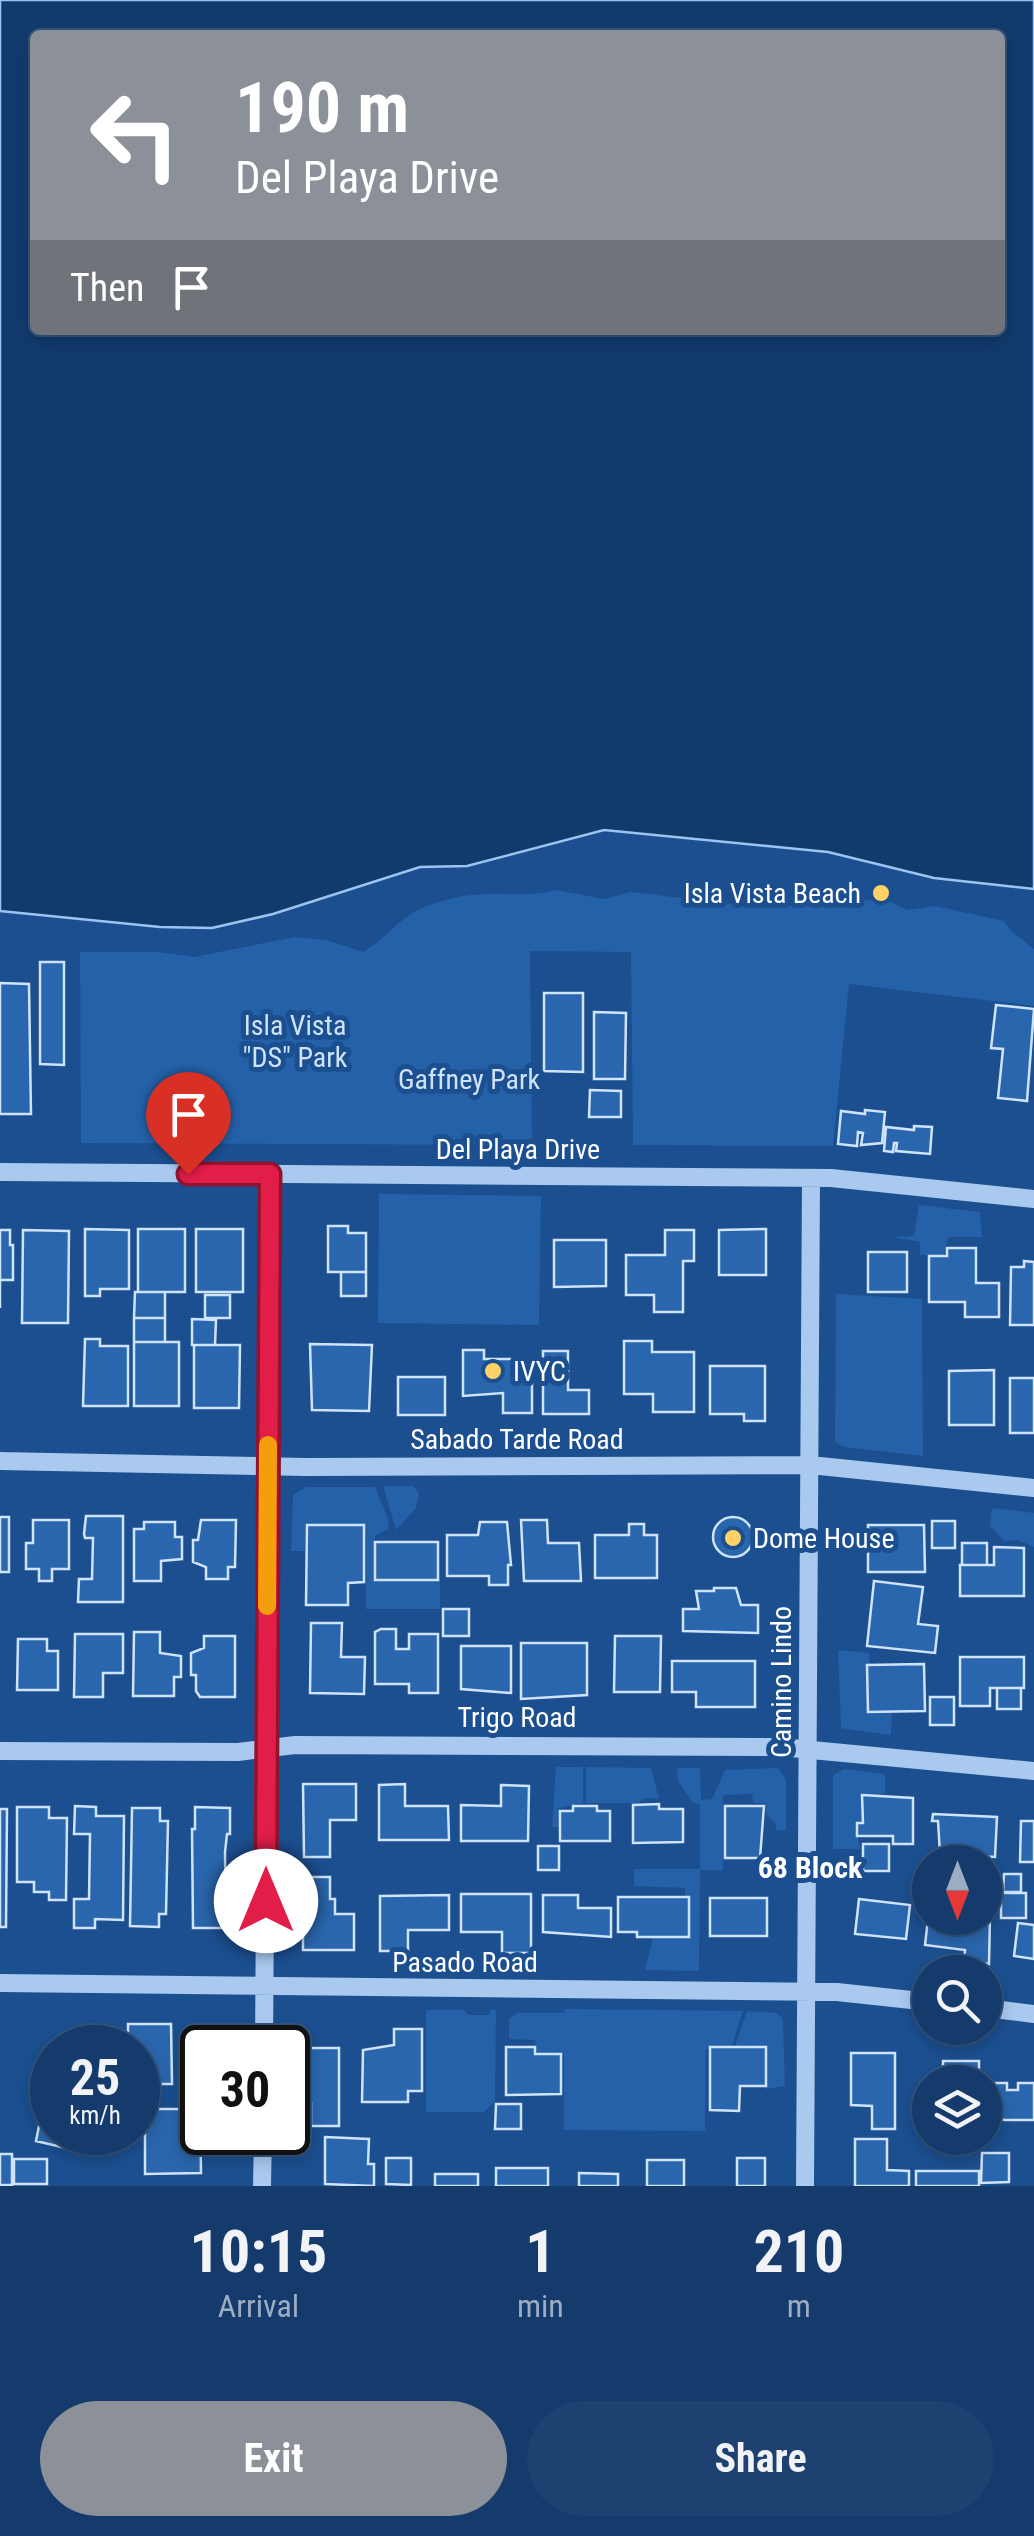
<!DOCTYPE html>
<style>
:root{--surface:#143b6b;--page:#1d4271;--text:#f1f3f6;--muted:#9dadc1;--line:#33557e;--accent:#8c9099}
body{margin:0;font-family:"Roboto Condensed",sans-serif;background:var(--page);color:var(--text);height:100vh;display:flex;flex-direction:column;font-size:38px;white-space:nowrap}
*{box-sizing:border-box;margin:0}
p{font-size:32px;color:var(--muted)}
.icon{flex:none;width:55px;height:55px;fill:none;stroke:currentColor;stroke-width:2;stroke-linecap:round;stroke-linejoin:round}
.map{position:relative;height:2186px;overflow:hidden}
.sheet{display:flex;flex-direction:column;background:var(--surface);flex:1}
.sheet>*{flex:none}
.guide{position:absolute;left:30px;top:30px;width:975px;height:305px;border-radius:10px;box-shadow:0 5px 15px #0003,0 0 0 2px var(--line);background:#8c9099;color:#fff;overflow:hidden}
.needle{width:65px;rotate:180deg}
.buttons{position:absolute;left:912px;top:1845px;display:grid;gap:20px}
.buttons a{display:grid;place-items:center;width:90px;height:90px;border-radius:50%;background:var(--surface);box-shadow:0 5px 15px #0003,0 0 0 2px var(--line);font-size:50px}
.speed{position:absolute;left:30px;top:2025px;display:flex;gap:20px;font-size:50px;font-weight:700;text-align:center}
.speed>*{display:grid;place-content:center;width:130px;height:130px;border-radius:50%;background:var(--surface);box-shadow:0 5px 15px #0003,0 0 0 2px var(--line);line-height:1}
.speed small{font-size:25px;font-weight:400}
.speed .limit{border:5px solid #111;border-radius:15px;background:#fff;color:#111}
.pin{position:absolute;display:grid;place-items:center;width:85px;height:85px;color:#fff;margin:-102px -42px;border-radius:50% 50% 50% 0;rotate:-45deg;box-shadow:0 0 10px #0007}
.pin .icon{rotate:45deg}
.me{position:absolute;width:110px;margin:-55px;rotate:0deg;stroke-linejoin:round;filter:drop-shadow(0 0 8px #0008)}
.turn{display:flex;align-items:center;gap:35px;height:210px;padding:0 40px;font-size:45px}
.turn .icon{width:130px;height:130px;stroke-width:2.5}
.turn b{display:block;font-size:70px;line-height:85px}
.then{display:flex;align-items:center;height:95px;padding:0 40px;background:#0003;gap:20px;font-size:38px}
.eta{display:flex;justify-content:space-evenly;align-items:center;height:170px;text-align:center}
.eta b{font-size:60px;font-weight:700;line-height:70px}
.primary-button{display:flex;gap:20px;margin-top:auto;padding:20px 40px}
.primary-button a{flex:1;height:115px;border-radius:60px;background:var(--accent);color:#fff;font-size:40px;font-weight:700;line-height:115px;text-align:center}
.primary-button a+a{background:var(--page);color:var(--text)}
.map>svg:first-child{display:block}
.green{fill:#2461a8}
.water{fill:#123a6d;stroke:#9cc4f0;stroke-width:2.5;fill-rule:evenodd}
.building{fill:#2a66ad;stroke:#cfe3fa;stroke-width:2.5}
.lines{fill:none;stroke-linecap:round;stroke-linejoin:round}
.minor{stroke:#a9c9ee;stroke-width:18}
.route-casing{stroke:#92132f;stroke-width:25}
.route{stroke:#e11d48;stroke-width:18}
.slow{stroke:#f59e0b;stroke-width:18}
.poi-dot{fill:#ffd166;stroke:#1b4f8f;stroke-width:4}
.labels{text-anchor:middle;stroke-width:10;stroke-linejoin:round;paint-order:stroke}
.poi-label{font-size:28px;fill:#fff;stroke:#1b4f8f;text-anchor:start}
.park-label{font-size:28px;fill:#cfe3fa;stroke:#1b4f8f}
.street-label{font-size:28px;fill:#fff;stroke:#1b4f8f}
.neighbourhood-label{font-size:30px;font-weight:bold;fill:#fff;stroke:#1b4f8f}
</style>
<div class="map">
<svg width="1034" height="2186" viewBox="0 0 1034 2186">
<rect width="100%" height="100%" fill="#1b4f8f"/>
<path class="green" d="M556,890L604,899L631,892L767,908L884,899L908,910L935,906L1004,921L1012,932L1034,949V1006L849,984L833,1146L633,1145L631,952L530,951L532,1145L81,1143L80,952H158L194,957L295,937L326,940L363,952C380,942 390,930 405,918C422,905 450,898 471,895C500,891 526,898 556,890Z
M379,1194L541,1196L539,1325L378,1323Z
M919,1205L980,1212L982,1237H948L944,1255H920V1242L892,1237L914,1236Z
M836,1294L922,1299L923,1456L844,1447L835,1442Z
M383,1486H413L419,1493L416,1508L396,1530Z
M306,1487H375L389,1521L388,1529L375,1536V1579H440V1609H366V1533H306L305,1551H291L293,1495Z
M992,1508L1034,1513V1547L1018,1540L1004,1541L990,1526Z
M838,1650L869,1653L871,1708L892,1709L891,1735L841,1728Z
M556,1767H583V1803L559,1808V1827H552Z
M586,1767L651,1768L659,1799L645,1798L638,1803H586Z
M677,1768H700L701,1800L712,1799L725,1770L778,1768L786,1780V1830H776V1824L766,1814V1803H753L752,1794L723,1795V1870H700L699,1971L645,1970L654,1934L686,1933L685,1888L634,1886V1869H700V1804L693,1803L678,1781Z
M844,1769L885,1774V1794L862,1795V1822L856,1823L860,1849H833V1779L834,1774Z
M565,2009L743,2011L731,2049H706L705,2131L564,2130V2056L537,2055L535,2040L509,2039V2019L517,2013H564Z
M426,2010H464L468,2015H489L491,2010H496L495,2101L484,2112H426Z
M747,2011L776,2013L783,2018L785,2086L765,2089L764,2049H734Z"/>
<path class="water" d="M0,0H1034V889L934,878L828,852L604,830L467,866L420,867L273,914L212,928L160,927L0,911ZM35,35H1000V330H35Z"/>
<path class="building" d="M40,962H64V1065L40,1064Z
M0,983L29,984L31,1114H0Z
M544,993H583V1072L544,1071Z
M996,1005L1034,1009L1027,1101L998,1098L1003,1049L991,1048Z
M594,1012L626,1013L625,1079H594Z
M590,1090L621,1091V1117H589Z
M865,1110L885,1112L882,1143L861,1145L863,1133L858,1132L857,1146L838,1144L841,1111L865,1114Z
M914,1126L932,1127L930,1154L896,1151L897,1143H894L893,1152L884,1151L886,1127L914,1130Z
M328,1226H348V1233H366V1272H328Z
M85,1229L129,1230V1289H100V1296H85Z
M138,1229H185V1292H138Z
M196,1229H243V1292H196Z
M766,1229V1275H719V1230Z
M0,1230H10V1245H13V1280H0V1308Z
M23,1230L69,1231L68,1323H22Z
M665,1230H694V1261H683V1312H654V1295H626V1255H665Z
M554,1240H606V1286L554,1287Z
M947,1248H976V1283H999V1317H965V1302H929V1256H947Z
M868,1252H907V1292H868Z
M1024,1261L1034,1262V1325H1010L1011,1267H1024Z
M341,1272H366V1296H341Z
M135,1292H165V1318H134Z
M205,1295H230V1318H205Z
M134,1318H165V1342H134Z
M192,1319L216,1320L215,1345H192Z
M85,1339H100V1346H128V1406H83Z
M624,1341H652V1352H694V1412H653V1394H624Z
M134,1342H179V1406H134Z
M310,1344L372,1345L369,1411L312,1410Z
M194,1345H240L239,1408H194Z
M463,1350H484V1359H523V1382H532V1413H503V1393L463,1396Z
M543,1351H568V1390H589V1414H543Z
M710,1366H765V1421H744V1414H710Z
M994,1370V1425H949V1371Z
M398,1377H445V1415H398Z
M1010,1378H1034V1433H1010Z
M86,1516H123V1602H78L79,1579H92L93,1538H85L84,1534Z
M0,1517H9V1572H0Z
M713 1537a20 20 0 1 1 40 0a20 20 0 1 1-40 0Z
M33,1520H69V1569H52V1581H39V1569H26V1543H33Z
M201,1520H236L235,1567H228V1579H206V1567L193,1562V1540H198Z
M521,1520H547L548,1543H579L581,1581H524Z
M932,1521H955V1548H932Z
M144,1522H175V1537H182V1559L161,1561V1581H134V1529H144Z
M480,1522H507L511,1565H508V1585H489V1576H447V1535H478Z
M629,1524H644V1535H657V1578H595V1535H629Z
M307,1525H364V1582L348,1583V1605H306Z
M868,1525H924L925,1572H868Z
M375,1542H438V1580H375Z
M962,1543H987V1565H962Z
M994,1547L1024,1548V1596H960V1565H994Z
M874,1581L923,1587L918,1624L938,1626L935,1653L867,1646Z
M714,1588H736L741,1605H758V1633L683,1631V1609H699L696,1591H714Z
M443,1609H469V1636H443Z
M311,1623H342L341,1657H365L364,1694L310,1693Z
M381,1629H396V1649H409V1634H438V1693H409V1684H375V1632Z
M134,1632H160V1653L181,1656V1677H174V1696H133Z
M75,1634H123V1673H103V1697H74Z
M204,1636H235V1697H200L196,1691V1675H191V1653L204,1648Z
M615,1636H661L660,1692H614Z
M18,1639H47V1651H58V1690H17Z
M521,1643H587V1695L521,1699Z
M461,1646H511V1693L461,1689Z
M960,1657H1024V1688H990V1706H960Z
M672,1661H755V1707H696V1692H672Z
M924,1664L925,1711L868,1712L867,1665Z
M997,1688H1021V1709H997Z
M930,1697H954V1725H930Z
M303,1784H356V1820H330V1857H304Z
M405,1784V1806H448L449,1840H379V1785Z
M501,1785L529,1786L528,1841H461V1805L501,1806Z
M862,1795L913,1798V1844H893V1836H857V1823H863Z
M659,1804V1809H683V1842L633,1843V1805Z
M75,1806L96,1807V1816H124L123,1920L95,1919V1928H74V1899H89L90,1834H74Z
M573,1806H597V1811H610V1841H560V1811H573Z
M725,1806H764L760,1858H725Z
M17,1807H49V1818H67L66,1900H49V1892H34V1882H17Z
M195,1807L230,1808V1834H227L225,1852L226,1928H193L192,1829H195Z
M132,1808H160V1821H168L166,1914H159V1927L130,1926Z
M0,1809H7L6,1927H0Z
M933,1814L997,1817L995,1857L940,1854L938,1821H932Z
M1021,1821H1034V1862H1020Z
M863,1844H889V1871H863Z
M538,1846H559V1870H538Z
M1004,1874H1021V1892H1003Z
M303,1877H330V1899H335V1914H354V1950H303Z
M1001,1893H1026V1918H1001Z
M461,1894H531V1953H502V1932H461Z
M449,1895V1930H408V1951H380V1896Z
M543,1895H578V1908H611V1937L543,1932Z
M618,1897H689V1937H637V1932H618Z
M710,1898H767V1936H710Z
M859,1899L910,1905L906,1939L855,1934Z
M929,1910L930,1918L990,1917L989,1964L964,1961L965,1950L925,1945Z
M1018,1923L1034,1925V1959L1014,1956Z
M128,2024H171L172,2084H138V2048H128Z
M394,2029H422V2091H408V2102H362L363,2050L394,2045Z
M506,2047H535V2054H561V2094L506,2095Z
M710,2047H766V2086H740L739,2111L710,2110Z
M303,2048H339V2126H311V2103H303Z
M851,2053H895V2129H872V2106L851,2105Z
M943,2061H979V2082H943Z
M48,2080H52V2132H87L83,2152L36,2141Z
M989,2083H1007V2090H1018V2083H1034V2120H1005L998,2119V2114H990Z
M919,2093H930V2122H919Z
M496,2104H521V2129H495Z
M145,2109H200L201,2173L145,2174Z
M325,2137L369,2139L368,2164H374V2186L325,2184Z
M855,2139H887V2170L909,2171V2186H855Z
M982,2153H1009V2182L981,2183Z
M0,2154H12V2185H0Z
M386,2158H411V2185L386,2184Z
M737,2158H765V2186H737Z
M14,2159H47V2184H14Z
M647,2160H684V2186H647Z
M496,2168H548V2186H496Z
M916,2171H979V2186H916Z
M579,2173L618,2174V2186H579Z
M435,2174H478V2186H435Z"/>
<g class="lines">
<path class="minor" d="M0,1172L831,1178L1034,1199
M0,1461L306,1467L810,1465L1034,1488
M0,1751L238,1752L295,1745L780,1747L1034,1771
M0,1983L837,1992L930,2002
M985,2008L1034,2014
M264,2048L270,1174
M262,2186L263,2132
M805,2186L811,1178"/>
</g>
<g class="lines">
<defs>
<path id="route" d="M188,1174H270L266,1901"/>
</defs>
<use href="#route" class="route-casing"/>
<use href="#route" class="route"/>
<path class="slow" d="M267,1606L268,1445"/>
</g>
<g class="poi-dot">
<circle cx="881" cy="893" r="10"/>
<circle cx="493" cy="1371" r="10"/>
<circle cx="733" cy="1538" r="10"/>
</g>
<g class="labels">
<g class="poi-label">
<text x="861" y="903" text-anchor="end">Isla Vista Beach</text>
<text x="513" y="1381">IVYC</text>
<text x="753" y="1548">Dome House</text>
</g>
<g class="park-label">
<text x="295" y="1035">Isla Vista<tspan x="295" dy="32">"DS" Park</tspan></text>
<text x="469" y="1089">Gaffney Park</text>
</g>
<g class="street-label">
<text x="518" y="1159">Del Playa Drive</text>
<text x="517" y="1449">Sabado Tarde Road</text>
<text transform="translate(781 1682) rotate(-90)" y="10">Camino Lindo</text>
<text x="517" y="1727">Trigo Road</text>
<text x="465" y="1972">Pasado Road</text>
</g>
<g class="neighbourhood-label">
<text x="810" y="1878">68 Block</text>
</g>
</g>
</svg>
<div class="buttons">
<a><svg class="needle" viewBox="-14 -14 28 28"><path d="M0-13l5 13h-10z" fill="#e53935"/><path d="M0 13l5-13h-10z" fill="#9dadc1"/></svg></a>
<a><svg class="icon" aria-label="search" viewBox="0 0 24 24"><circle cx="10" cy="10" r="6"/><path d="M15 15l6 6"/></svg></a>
<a><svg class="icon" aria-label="layers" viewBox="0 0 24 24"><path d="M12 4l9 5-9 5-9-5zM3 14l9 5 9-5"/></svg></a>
</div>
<div class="speed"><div>25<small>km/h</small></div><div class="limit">30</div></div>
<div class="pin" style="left:188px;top:1174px;background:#d93025"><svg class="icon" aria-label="arrive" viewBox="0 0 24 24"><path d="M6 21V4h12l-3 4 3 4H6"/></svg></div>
<svg class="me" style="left:266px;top:1901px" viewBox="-20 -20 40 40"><circle r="19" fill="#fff"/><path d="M0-13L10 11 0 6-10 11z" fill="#e11d48"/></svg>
<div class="guide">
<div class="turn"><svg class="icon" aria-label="left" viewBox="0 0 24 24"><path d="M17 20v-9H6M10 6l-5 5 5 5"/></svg><div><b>190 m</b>Del Playa Drive</div></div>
<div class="then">Then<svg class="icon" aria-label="arrive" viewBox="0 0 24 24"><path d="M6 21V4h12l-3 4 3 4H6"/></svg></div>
</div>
</div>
<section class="sheet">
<div class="eta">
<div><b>10:15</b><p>Arrival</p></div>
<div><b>1</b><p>min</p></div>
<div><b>210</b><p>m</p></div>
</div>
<div class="primary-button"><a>Exit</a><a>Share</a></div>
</section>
